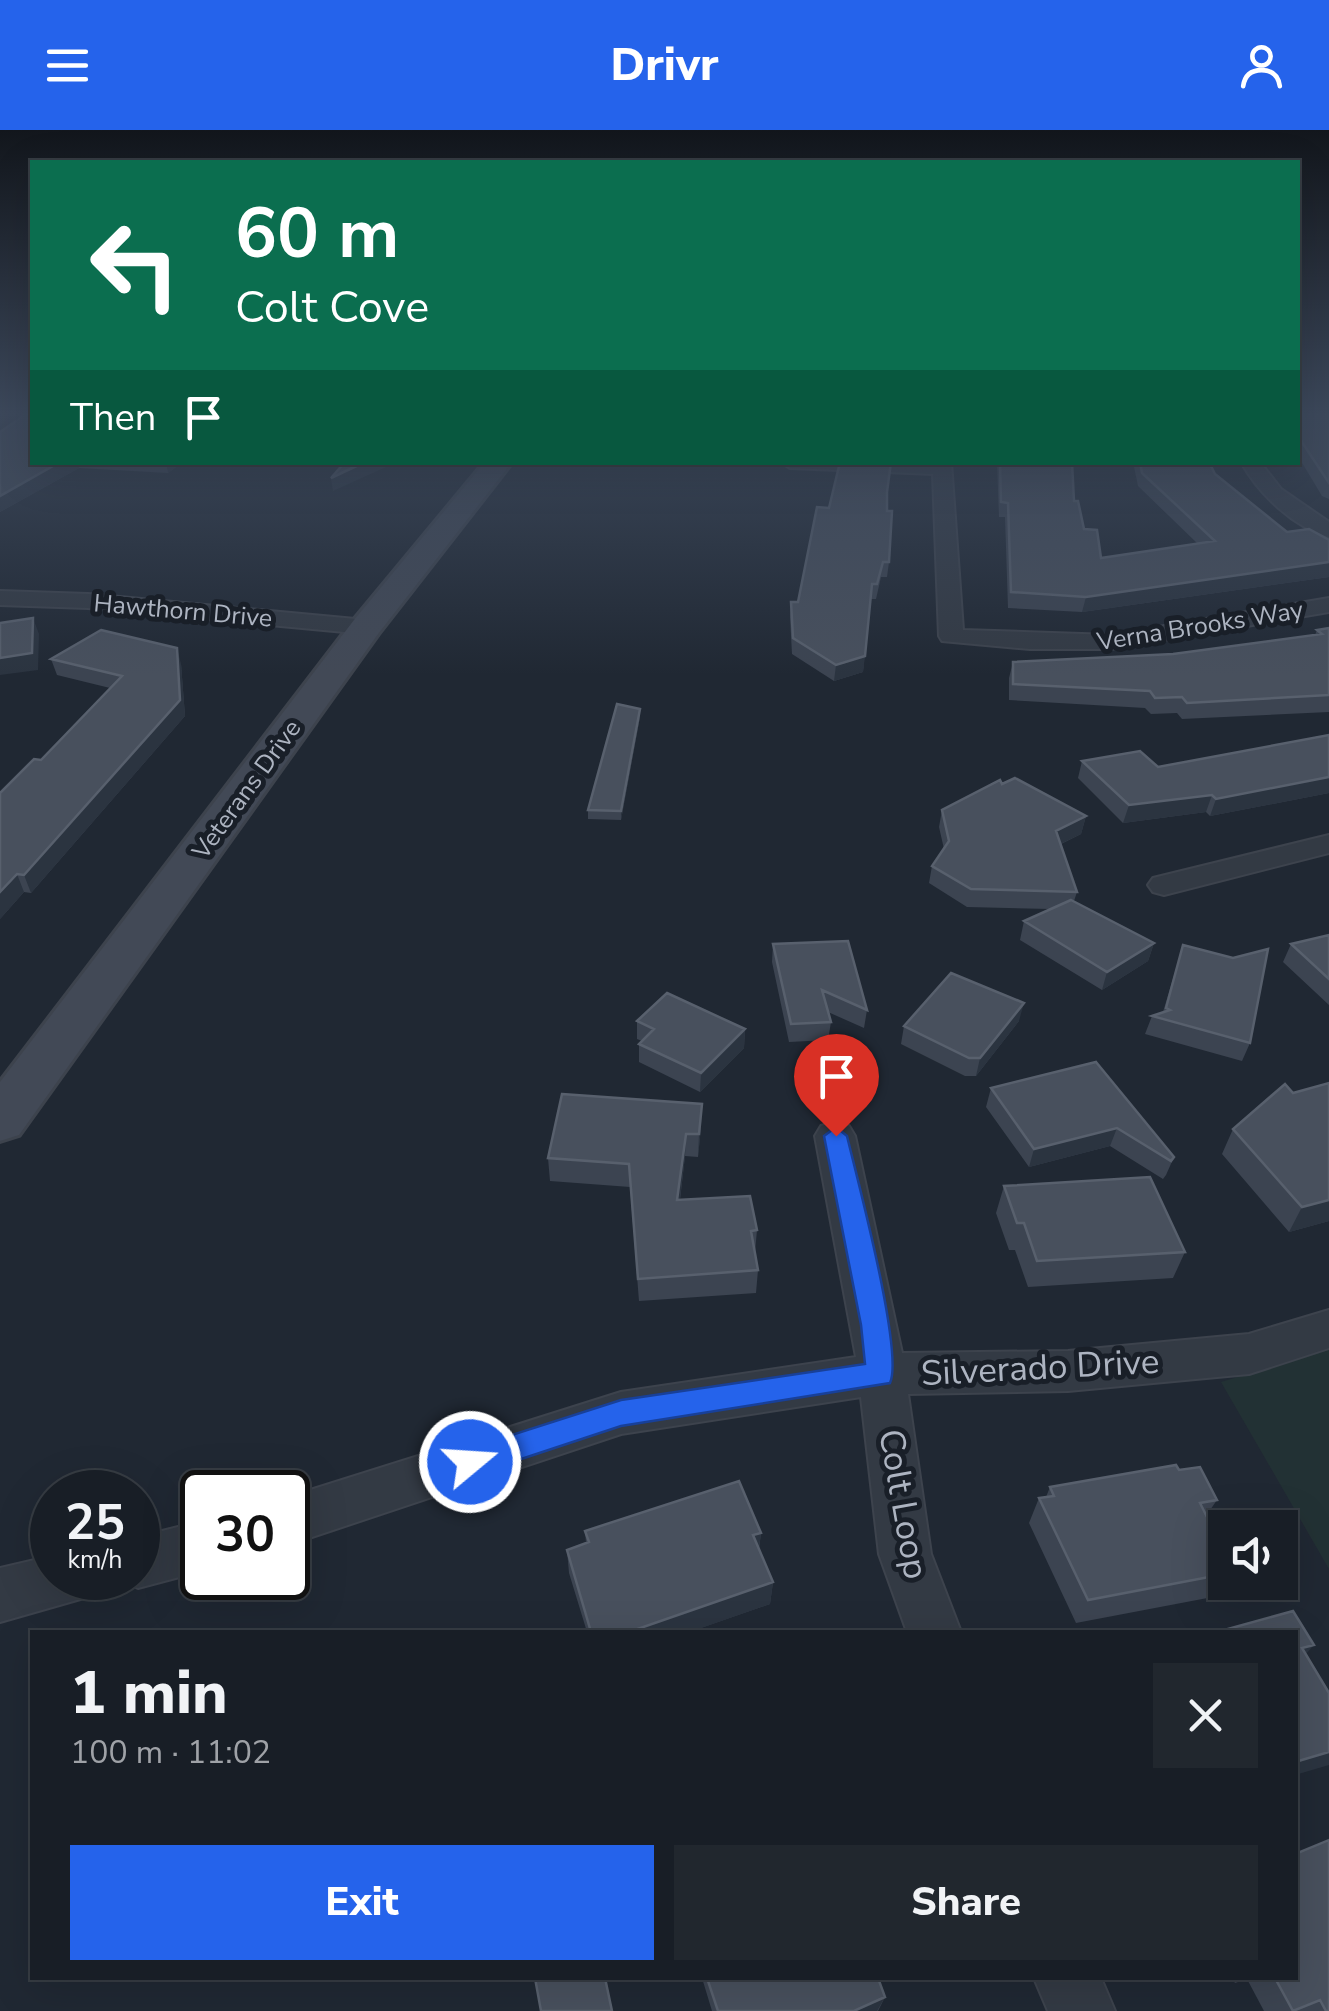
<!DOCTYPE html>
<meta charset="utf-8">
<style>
:root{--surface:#181e26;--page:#21272e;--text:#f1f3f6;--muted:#9fa2a7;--line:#363c43;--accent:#2563eb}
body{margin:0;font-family:"Nunito Sans",sans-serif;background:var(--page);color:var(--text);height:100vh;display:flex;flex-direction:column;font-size:38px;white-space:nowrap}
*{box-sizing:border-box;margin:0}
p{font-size:32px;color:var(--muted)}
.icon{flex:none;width:55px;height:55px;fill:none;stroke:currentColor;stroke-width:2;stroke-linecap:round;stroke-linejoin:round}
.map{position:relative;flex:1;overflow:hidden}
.panel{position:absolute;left:30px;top:1500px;width:1268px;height:350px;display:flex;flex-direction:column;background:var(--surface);border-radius:0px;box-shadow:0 10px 40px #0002,0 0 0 2px var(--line)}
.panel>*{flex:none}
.top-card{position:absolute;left:30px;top:30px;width:1270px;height:305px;border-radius:0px;box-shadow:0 10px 40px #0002,0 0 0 2px var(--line);background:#0b6e4f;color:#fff;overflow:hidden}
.fabs{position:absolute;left:1208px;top:1380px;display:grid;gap:20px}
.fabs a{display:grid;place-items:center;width:90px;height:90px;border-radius:0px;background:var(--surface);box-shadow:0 10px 40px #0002,0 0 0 2px var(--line);font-size:50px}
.speed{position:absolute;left:30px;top:1340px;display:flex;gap:20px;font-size:50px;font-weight:700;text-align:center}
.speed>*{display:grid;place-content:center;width:130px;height:130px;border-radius:50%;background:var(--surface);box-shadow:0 10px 40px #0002,0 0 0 2px var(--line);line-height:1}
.speed small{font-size:25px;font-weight:400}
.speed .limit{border:5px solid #111;border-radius:15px;background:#fff;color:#111}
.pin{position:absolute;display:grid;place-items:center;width:85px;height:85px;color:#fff;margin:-102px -42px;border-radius:50% 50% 50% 0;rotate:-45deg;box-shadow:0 0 10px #0007}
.pin .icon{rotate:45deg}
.me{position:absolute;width:110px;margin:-55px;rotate:72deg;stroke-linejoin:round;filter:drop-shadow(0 0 8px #0008)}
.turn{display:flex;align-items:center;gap:35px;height:210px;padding:0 40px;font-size:45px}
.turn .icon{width:130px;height:130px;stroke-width:2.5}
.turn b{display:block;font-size:70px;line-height:85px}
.then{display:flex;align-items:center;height:95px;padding:0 40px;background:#0003;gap:20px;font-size:38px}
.round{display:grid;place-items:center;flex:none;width:105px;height:105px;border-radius:0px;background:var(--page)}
.head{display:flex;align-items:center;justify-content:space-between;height:170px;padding:0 40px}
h1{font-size:60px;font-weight:800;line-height:75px}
.primary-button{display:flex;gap:20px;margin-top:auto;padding:20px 40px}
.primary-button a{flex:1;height:115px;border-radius:0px;background:var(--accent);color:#fff;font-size:40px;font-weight:800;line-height:115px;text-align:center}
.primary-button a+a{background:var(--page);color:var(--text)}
header{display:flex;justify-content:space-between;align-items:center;height:130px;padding:0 40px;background:var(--accent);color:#fff;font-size:45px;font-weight:800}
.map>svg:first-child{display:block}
.green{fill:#223134}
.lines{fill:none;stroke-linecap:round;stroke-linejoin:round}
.street-casing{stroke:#3d434d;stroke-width:4}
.secondary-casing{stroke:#3d434d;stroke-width:6}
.street{fill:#333a44;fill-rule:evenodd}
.secondary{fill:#424956;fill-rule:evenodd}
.wall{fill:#3c4451}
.shaded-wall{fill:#2b3440}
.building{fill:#48505d;stroke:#58606d;stroke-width:2.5}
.route{fill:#2563eb;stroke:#184099;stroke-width:2.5}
.labels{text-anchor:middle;stroke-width:10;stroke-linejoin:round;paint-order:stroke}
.far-street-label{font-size:25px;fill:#adb4c1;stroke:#191f28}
.near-street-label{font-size:35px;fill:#adb4c1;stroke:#191f28}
</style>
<header><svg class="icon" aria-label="menu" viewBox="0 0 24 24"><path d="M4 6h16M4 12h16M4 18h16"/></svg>Drivr<svg class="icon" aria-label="person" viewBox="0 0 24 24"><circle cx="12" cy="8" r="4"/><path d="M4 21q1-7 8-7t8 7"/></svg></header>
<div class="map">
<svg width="1329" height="1881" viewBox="0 0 1329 1881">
<rect width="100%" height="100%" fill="#202833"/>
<path class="green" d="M1329,1219V1439L1221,1252Z"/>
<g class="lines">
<defs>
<path id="street" d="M781,332H951L963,500L1111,505L1329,468V482L1111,519H1030L942,511L939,506L933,344L790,338Z
M1241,332H1260L1281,359L1329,392V407C1293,397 1259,364 1241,332Z
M0,461L88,464L366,490L378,497L366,504L88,478L0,475Z
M1329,705V723L1164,765L1153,762L1148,755L1153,748Z
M835,992L849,996L855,1006L902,1223L1068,1221L1249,1204L1329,1180V1218L1249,1244L1068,1261L908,1264L931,1424L961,1502H907L879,1424L861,1267L621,1304L288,1415V1367L621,1262L856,1227L815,1006L821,996Z
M202,1391V1441L138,1458L119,1450L138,1448V1407Z
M52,1426V1448H98L91,1466L0,1492V1438Z
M1034,1848H1101L1115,1881H1048Z"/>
<path id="secondary" d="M485,332H512L378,504L19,1005L0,1011V952L354,490Z"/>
</defs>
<use href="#street" class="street-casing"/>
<use href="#secondary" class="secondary-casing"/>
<use href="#street" class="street"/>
<use href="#secondary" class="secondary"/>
</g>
<path class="wall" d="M1298,282H1329V369L1322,366L1298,326Z
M0,302L32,332H255L180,334L168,343L79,338L0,382Z
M997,332H1072L1074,371L1084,399L1101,428L1198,414L1138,356L1133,332H1209L1215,344L1287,402L1329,410V447L1082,482L1008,478L1005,387H999Z
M887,364L889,432L887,447H881L876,469H870L863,542L834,551L792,524L790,487L791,472H798L829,378Z
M1329,498V582L1182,589L1177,583L1151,584L1145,578L1009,570V548L1013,532L1173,524L1315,505L1317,500Z
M51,529L181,534L185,586L31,763L24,762L0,789L41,630L110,558L57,545Z
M640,587L621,690L588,689V680Z
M1329,605V663L1210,686L1206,682L1123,693L1078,648L1082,631L1158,637Z
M1002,654L1086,686L1081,704L1061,714L1077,762L1074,771L1154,813L1148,831L1102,860L1020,810L1024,791L1051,779L967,777L929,753L932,736L944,719L939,697L942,680Z
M1329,805V875L1283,832L1291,814Z
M773,814L867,880L864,898L828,882L831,892L828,910L789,912L772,832Z
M1183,815L1233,828L1250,913L1242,931L1145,904L1152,886L1163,882Z
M637,891L745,899L744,918L700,962L639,932V914L642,911L637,909Z
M1019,891L976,946H965L901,914L904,896Z
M1096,932L1174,1027L1166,1045L1163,1049L1110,1016L1029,1037L986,977L991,958Z
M1329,953V1091L1289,1102L1222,1024L1233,999L1293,963Z
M701,997L698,1027L685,1026L680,1070L757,1100L755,1122L758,1140L756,1163L639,1171L630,1057L550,1051L548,1028Z
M1004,1056L1185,1122L1173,1148L1028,1157L1015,1120H1009L996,1083Z
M1179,1340L1217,1370L1206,1386L1225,1423V1452H1228L1218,1466L1076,1493L1029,1393L1039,1368L1046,1367L1050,1357Z
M585,1401L761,1403L759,1419L773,1452L770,1474L689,1502H587L569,1443L567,1420L586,1413Z
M1295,1724L1329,1881H1264L1247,1849L1235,1853L1232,1848H1295Z
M702,1848H878L885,1867L878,1881H712Z"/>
<path class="shaded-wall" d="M0,282H15L0,296Z
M60,332H77L79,338L0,382V366Z
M166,332H180V334L168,343Z
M365,332H397L333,361L331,348Z
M1329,432V447L1082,482L1086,467Z
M33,488L39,504L38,540L0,545V528Z
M177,518L181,534L185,586L31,763L24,745Z
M865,526L863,542L834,551L836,535Z
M640,579V587L621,690V681Z
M1329,647V663L1210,686L1216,669Z
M1212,665L1206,682L1123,693L1129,675Z
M1086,686L1081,704L1052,718L1056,701Z
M17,744L24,762L0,789V762Z
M1154,813L1148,831L1102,860L1107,842Z
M1024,873L1019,891L976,946L980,928Z
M745,899L744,918L700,962L701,943Z
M702,974L701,997L698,1027L699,1004Z
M1117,998L1110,1016L1029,1037L1034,1019Z
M686,1004L685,1026L677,1093V1070Z
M1329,1061V1091L1289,1102L1302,1077Z
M761,1403L758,1425L753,1405Z
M773,1452L770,1474L690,1502H629Z
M1314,1515L1295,1536L1302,1518Z
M1329,1622V1635L1295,1645V1632Z
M885,1867L877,1881H854Z"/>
<path class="building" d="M29,282H32V332H60L0,366V302Z
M1298,282H1329V353L1298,306Z
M345,332H365L331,348Z
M840,332H891L887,362V381H892L889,432H883L877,454H872L865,526L836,535L793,508L791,472H798L817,377L829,378Z
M1000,332H1072L1074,371H1078L1084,399L1097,400L1101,428L1215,411L1142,343L1140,332H1209L1215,344L1287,402L1309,399L1329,410V432L1086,467L1011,462L1008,373L1001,372Z
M33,488L32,523L0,528V493Z
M1329,498V565L1187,573L1182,567L1155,568L1150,561L1013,554V532L1173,524L1322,504L1317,500Z
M101,500L177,518L180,570L24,745L17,744L0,762V663L34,629L41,630L122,546L51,529Z
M617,574L640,579L621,681L588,680Z
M1329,605V647L1216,669L1212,665L1129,675L1082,631L1140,621L1158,637Z
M1015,648L1086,686L1056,701L1077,762L971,759L932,736L949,711L942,680L1000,650L1002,654Z
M1071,770L1154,813L1107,842L1024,791Z
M1329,805V849L1291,814Z
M848,811L867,880L822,860L831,892L791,894L773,814Z
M1183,815L1233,828L1268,819L1250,913L1152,886L1170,880L1166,878Z
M951,843L1024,873L980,928H969L904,896Z
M667,863L745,899L701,943L639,914L654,899L637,891Z
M1096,932L1174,1027L1171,1031L1117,998L1034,1019L991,958Z
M1329,953V1070L1302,1077L1233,999L1285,954L1293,963Z
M562,964L702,974L699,1004H686L677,1070L750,1066L757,1100L751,1101L758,1140L638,1149L629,1034L548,1028Z
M1150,1047L1185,1122L1037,1131L1024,1093H1017L1004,1056Z
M1176,1335L1179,1340L1200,1337L1217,1370L1200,1373L1225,1423V1444L1088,1470L1039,1368L1054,1366L1050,1357Z
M739,1351L761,1403L753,1405L773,1452L629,1502H591L567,1420L589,1412L585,1401Z
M1293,1481L1314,1515L1302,1518L1329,1563V1622L1295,1632V1502H1217Z
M1329,1710V1881H1326L1320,1870L1293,1881L1275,1848H1295V1724Z
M535,1848H605L612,1881H541Z
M707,1848H878L885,1867L854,1881H718Z"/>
<linearGradient id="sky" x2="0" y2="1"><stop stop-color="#12161c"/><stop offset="0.52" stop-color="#3c485b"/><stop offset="1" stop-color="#3c485b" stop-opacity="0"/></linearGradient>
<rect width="1329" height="545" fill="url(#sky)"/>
<path class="route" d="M836,997L847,1006C857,1048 904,1223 890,1253L621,1296L470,1346L459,1341L455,1332L459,1322L621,1270L865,1234L861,1195L824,1006Z"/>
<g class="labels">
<g class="far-street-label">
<text transform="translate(183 480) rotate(5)" y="9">Hawthorn Drive</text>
<text transform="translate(1200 495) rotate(-9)" y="9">Verna Brooks Way</text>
<text transform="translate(246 659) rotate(-54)" y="9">Veterans Drive</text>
</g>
<g class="near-street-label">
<text transform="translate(1040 1237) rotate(-3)" y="12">Silverado Drive</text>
<text transform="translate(904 1374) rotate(80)" y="12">Colt Loop</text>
</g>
</g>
</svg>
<div class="fabs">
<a><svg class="icon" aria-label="sound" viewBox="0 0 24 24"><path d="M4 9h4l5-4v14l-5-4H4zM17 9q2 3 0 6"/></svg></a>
</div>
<div class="speed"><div>25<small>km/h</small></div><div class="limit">30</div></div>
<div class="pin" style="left:836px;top:1006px;background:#d93025"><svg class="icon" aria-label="arrive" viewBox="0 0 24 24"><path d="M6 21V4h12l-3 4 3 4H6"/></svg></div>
<svg class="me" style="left:470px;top:1332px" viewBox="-20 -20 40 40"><circle r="17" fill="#2563eb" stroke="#fff" stroke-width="3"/><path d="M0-11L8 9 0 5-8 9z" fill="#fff"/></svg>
<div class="top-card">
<div class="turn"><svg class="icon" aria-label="left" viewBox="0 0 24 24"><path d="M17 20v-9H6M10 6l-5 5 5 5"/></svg><div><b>60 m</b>Colt Cove</div></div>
<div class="then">Then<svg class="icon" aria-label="arrive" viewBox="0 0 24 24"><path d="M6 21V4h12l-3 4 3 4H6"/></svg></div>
</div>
<section class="panel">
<div class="head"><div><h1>1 min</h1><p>100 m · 11:02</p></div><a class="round"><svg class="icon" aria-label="close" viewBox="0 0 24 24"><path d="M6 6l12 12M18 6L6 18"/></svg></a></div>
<div class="primary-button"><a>Exit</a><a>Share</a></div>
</section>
</div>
